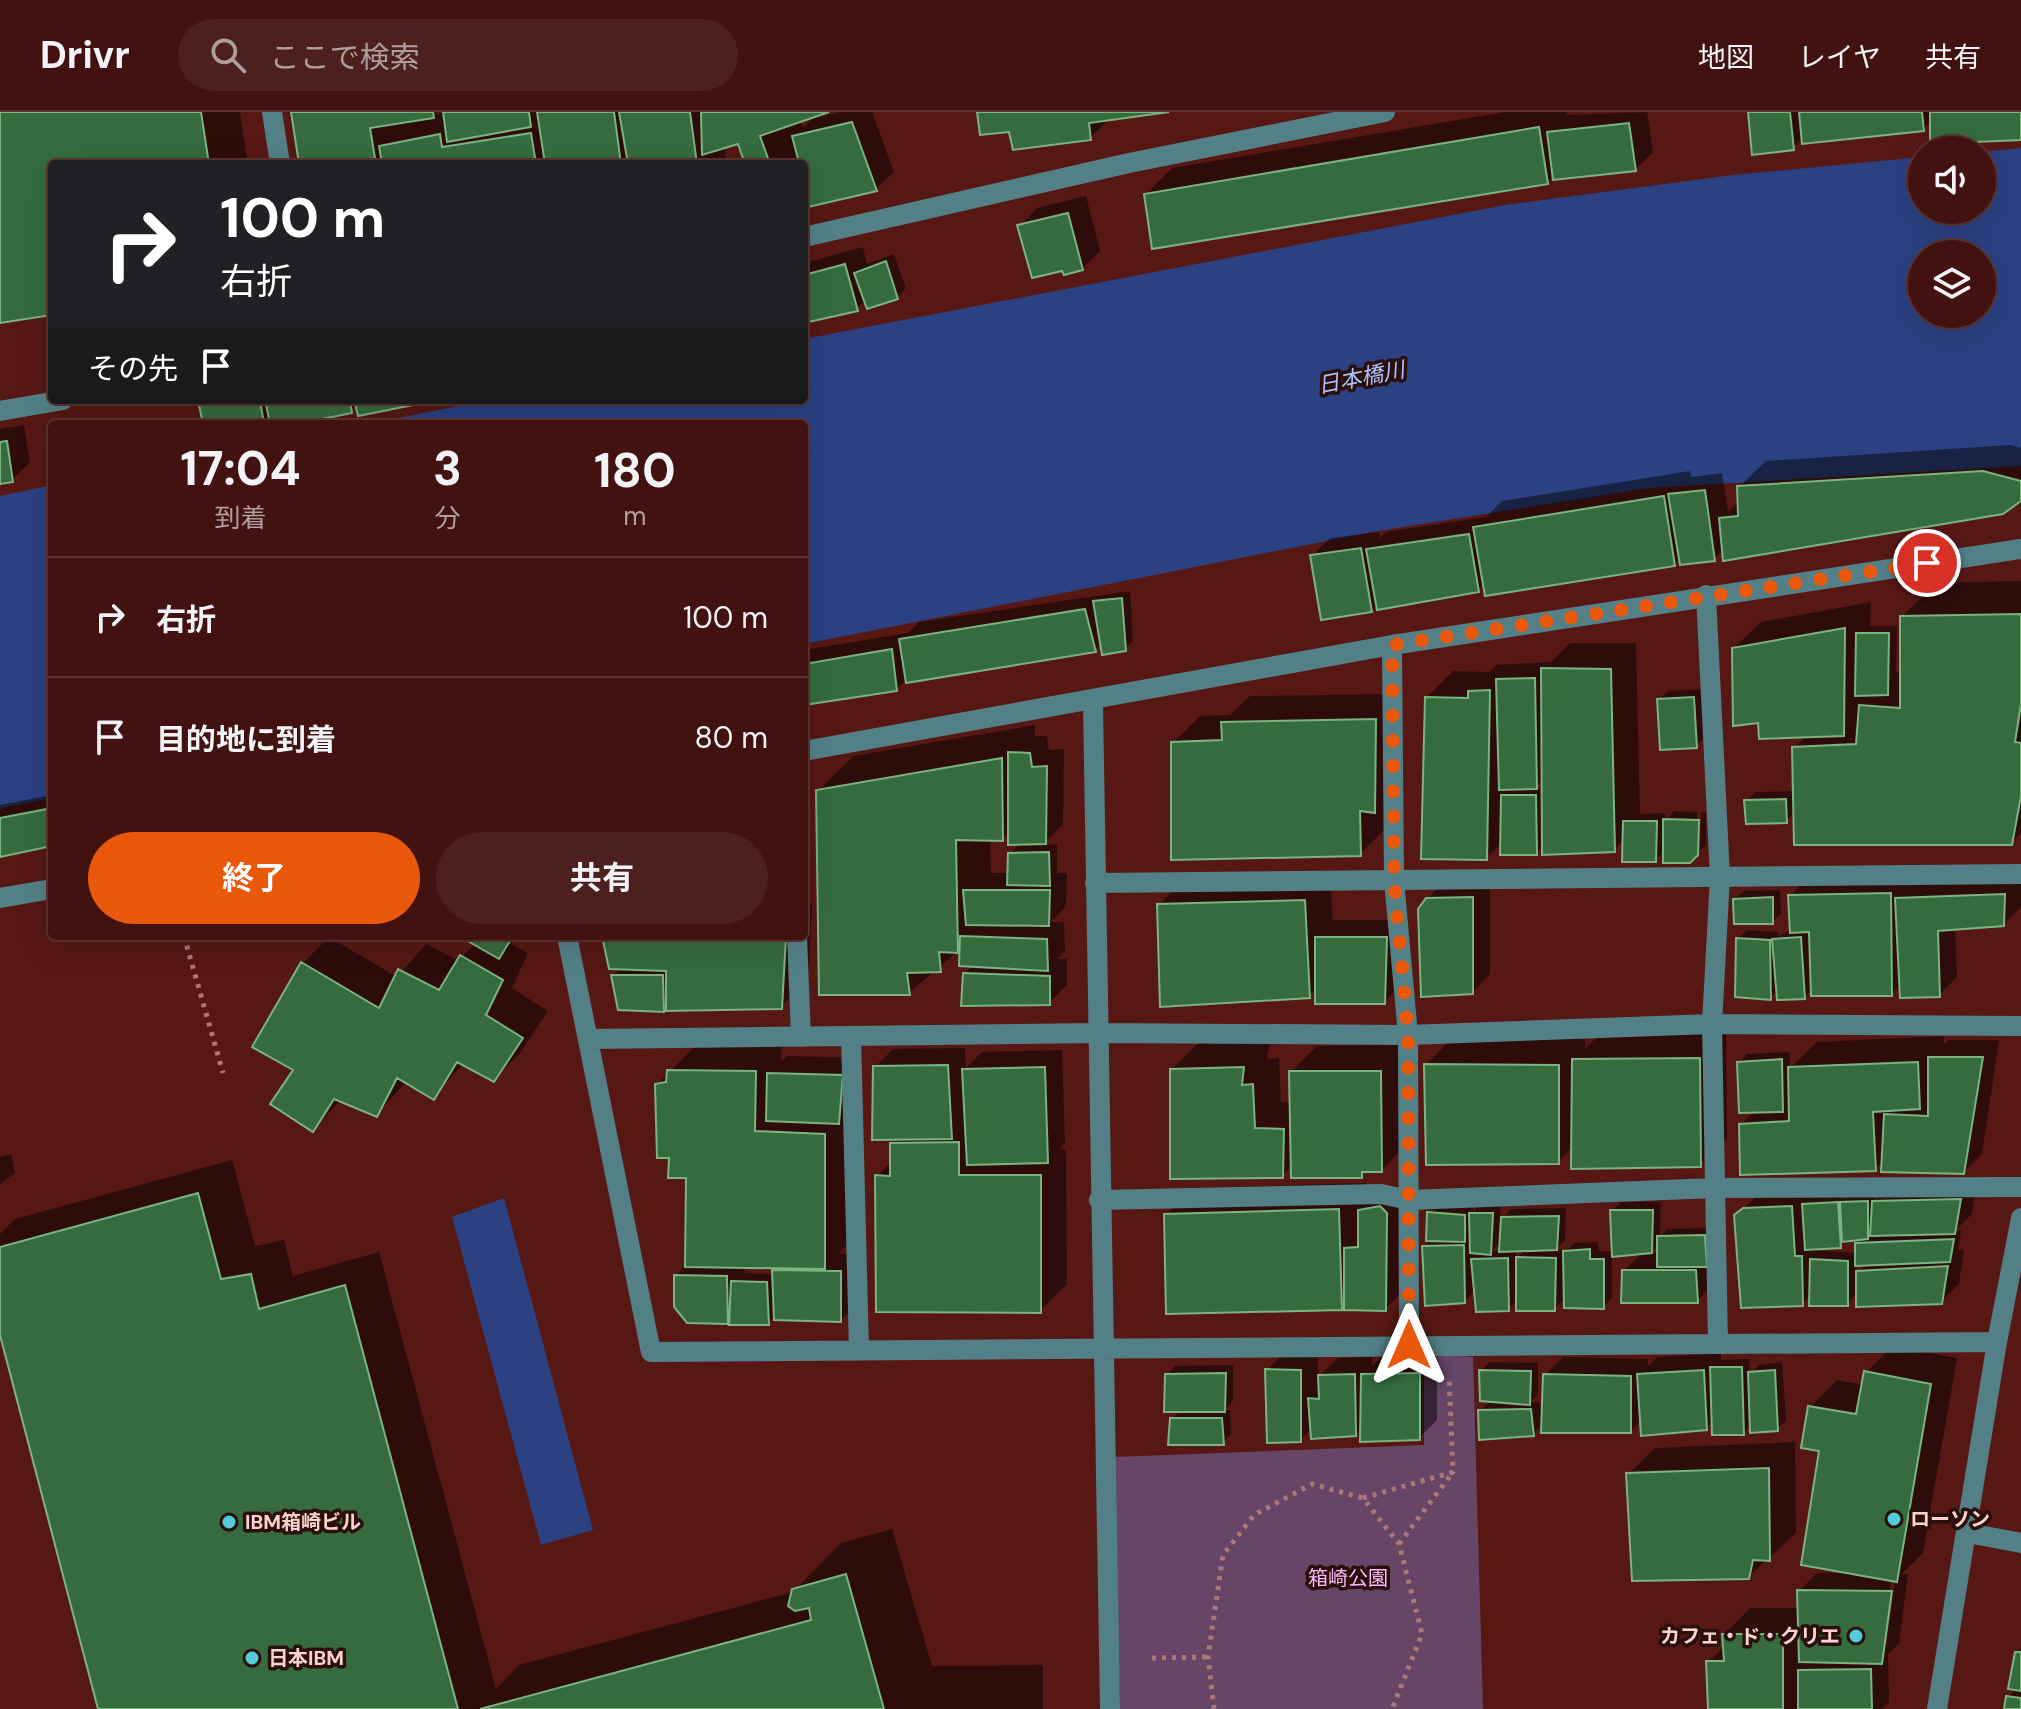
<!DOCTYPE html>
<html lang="ja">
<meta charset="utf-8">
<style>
:root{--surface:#41120f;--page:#4c201d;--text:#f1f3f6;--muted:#ae9e9e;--line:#5a322f;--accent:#ea580c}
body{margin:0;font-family:"DM Sans","Noto Sans JP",sans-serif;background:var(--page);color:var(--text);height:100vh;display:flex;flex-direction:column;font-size:30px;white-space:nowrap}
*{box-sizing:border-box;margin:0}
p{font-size:26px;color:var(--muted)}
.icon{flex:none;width:44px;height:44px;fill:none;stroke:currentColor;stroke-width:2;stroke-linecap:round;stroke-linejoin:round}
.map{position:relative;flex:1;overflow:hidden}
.details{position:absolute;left:48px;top:308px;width:760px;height:520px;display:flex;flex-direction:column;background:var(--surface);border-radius:8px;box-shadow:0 8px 32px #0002,0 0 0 2px var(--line)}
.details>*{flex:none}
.banner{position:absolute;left:48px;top:48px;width:760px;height:244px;border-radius:8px;box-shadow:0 8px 32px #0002,0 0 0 2px var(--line);background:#202124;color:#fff;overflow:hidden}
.buttons{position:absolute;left:1908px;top:24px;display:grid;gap:16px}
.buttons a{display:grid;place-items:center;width:88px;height:88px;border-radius:50%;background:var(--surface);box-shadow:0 8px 32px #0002,0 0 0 2px var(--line);font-size:40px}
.pin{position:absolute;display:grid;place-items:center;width:68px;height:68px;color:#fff;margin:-34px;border:4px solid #fff;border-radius:50%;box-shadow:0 2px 8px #0007}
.me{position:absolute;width:88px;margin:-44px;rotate:0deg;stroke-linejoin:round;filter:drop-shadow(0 0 6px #0008)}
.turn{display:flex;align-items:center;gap:28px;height:168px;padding:0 40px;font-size:36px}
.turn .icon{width:104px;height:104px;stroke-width:2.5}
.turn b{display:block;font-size:56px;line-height:68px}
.then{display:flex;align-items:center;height:76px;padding:0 40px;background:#0003;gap:16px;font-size:30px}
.eta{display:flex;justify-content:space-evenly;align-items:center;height:136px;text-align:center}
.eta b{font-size:48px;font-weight:700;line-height:56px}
.primary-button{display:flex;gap:16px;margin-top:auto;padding:16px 40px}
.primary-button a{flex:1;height:92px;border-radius:48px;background:var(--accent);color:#fff;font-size:32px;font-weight:700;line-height:92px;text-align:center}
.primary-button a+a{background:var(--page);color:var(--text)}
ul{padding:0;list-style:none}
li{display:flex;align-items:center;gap:24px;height:120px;padding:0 40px;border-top:2px solid var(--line)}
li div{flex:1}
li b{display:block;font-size:30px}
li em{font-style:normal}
header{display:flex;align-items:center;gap:48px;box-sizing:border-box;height:112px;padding:0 40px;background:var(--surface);border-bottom:2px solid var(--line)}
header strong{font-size:38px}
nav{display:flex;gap:44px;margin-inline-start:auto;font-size:28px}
.search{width:560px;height:72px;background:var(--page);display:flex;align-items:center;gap:20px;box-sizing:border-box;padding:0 28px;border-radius:44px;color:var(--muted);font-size:30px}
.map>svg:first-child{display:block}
.green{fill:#664566}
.water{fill:#2b4182;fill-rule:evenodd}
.shadow{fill:#0007;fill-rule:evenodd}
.building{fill:#356b3d;stroke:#7bb481;stroke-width:2}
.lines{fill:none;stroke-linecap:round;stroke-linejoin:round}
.path{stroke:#ac7874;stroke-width:5;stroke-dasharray:4 6;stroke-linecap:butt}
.minor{stroke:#538087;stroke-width:20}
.route{stroke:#ea580c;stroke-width:14;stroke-dasharray:0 25.2}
.poi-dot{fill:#53cbda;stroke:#2b0f0c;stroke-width:3}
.labels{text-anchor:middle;stroke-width:7;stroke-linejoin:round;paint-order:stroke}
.poi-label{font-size:20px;font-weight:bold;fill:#fad1cc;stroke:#2b0f0c;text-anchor:start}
.park-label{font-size:20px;fill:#fbb8f9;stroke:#2b0f0c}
.water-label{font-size:22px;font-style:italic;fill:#acc3fd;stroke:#2b0f0c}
</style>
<header>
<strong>Drivr</strong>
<div class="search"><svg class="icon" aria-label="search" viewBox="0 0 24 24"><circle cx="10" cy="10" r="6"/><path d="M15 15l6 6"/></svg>ここで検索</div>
<nav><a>地図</a><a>レイヤ</a><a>共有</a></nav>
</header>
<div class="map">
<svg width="2021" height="1597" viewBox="0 0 2021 1597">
<rect width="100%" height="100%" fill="#571814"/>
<path class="green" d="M1424,1242L1473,1245L1483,1597H1120L1114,1345L1424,1333Z"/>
<path class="water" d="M2021,36V354L1649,376L1378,419L804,532V312H367L490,288H804V227L1505,93L1733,63L1922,45V98H1982V40ZM1922,142H1982V202H1922Z
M52,373V686L0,696V384Z
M504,1086L593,1418L541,1433L452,1105Z"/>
<path class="shadow" d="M0,0H240L248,52H52V201L0,209Z
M293,0H437L434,3L445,0H823L800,8L803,16L813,6L841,0H872L894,60L876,77L804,94V52H748L740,29L724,34L727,52H301Z
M979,0H1154L1110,6L1090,26L1011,17Z
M1505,0H1567V3L1647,0L1653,40L1635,58L1555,63L1547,70L1146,82L1172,56Z
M1750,0H2021V26L1932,8L1923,17L1803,26L1793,36Z
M1086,84L1100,139L1082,157L1020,114L1037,96Z
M863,135L867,152L894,142L906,176L897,185L866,188L856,197L804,209V151Z
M208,288H428L357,293L351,299L287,312H205L202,294Z
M24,313L30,350L12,368L0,370V317Z
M2010,333L2021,336V387L1724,437L1714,447L1681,446L1674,452L1485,471L1478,478L1378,492L1371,499L1312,444L1330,426L1379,420L1380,426L1386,420L1486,405L1502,389L1690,359L1691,365L1722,361L1728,400L1740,388L1739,375L1766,349Z
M2021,469V721L2011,731L1796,699L1786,709L1746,689L1755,680L1795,679L1794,636L1806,624L1760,609L1734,536L1761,510L1871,490L1870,514H1897L1896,560H1902V505L1936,471Z
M1130,479L1133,529L1125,537L1102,531L1095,538L907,567L896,578L804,591V538L908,521L919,510Z
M1570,531H1636L1640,702L1665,701V709L1674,699L1697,700L1696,743L1665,738L1656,748L1624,727L1614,738L1544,733L1536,741L1502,731L1486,746L1427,585L1453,559L1489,560L1496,553L1551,550ZM1544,667V676H1535Z
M1702,577L1704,626L1696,634L1659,587L1668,579Z
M1401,582L1386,716L1360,742L1173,631L1200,604L1230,603L1250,584Z
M1035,613V624H1047L1049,638L1064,637L1063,712L1043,733L1057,732V761H1067L1066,794L1051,810H1064L1065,839L1057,847H1067V873L1049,891L965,862L974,853L962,836L909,881L818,679L853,644ZM1010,719L1021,730L1010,742L1009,761H991L990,727H1002Z
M52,683V732L0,743V693Z
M1701,700H1706V733L1700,739Z
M1330,763L1333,808H1404L1402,872L1384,890L1317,875L1309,884L1159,793L1185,766Z
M1908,764V775L1915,769L2021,766V795L2004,812L1955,816L1957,865L1939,883L1901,873L1891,882L1812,877L1804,886L1778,878L1771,886L1738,826L1747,818L1778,820V824L1791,818L1790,784L1807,766Z
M1490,768V862L1473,880L1427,787L1445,769Z
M1780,778L1781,802L1772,810L1735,787L1744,779Z
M804,792H812L808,869L781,895L668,893L663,898L613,864L622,855L604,824H804Z
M463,824H518L511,832L528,841L512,876L548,899L520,941L494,967L464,951L433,985L407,969L376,1003L341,988L313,1017L295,957L303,851L329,825L397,865L426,832L459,849L475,831Z
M1726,920L1727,1027L1700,1053L1573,1034L1558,1050L1426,953L1452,926L1585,927V937L1600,922Z
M1944,924V932L1948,928H1999L1982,1042L1964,1060L1883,1049L1875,1057L1741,1012L1755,999L1739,951L1747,942L1790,940V956L1817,930Z
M1270,930L1267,947L1279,946L1281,990H1291V960L1317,934L1407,933L1408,1031L1382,1058H1366L1361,1064L1292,1054L1282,1064L1172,957L1198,931Z
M696,933H782L781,950L787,944L860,946L851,1129L838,1142H858V1190L841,1208L776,1203L768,1211L731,1206L727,1210L676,1163L687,1152L688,1065L671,1044L657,973ZM744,1154L778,1155L774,1162L745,1161Z
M965,936L966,956L982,940L1062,938L1065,1031L1059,1037H1066L1067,1172L1040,1199L877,1064L892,1049V1032L899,1025L875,955L893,937Z
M11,1042L15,1061L0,1072V1045Z
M232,1048L255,1134L284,1128L293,1164L379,1140L496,1577L519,1553L793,1480L841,1431L892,1417L932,1554L1043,1553V1597H100L0,1215V1122L15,1107Z
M1977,1070L1972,1102L1955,1119H1961L1958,1138H1964L1959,1172L1941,1190L1858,1180L1847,1192L1812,1182L1802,1192L1736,1104L1762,1079L1846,1083V1087L1851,1082L1875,1081V1088L1892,1072ZM1863,1125L1857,1131V1141L1819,1139V1135L1840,1134L1847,1127ZM1856,1152H1867L1855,1163Z
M1365,1071V1093L1378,1081L1399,1077L1403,1179L1385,1197L1346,1191L1341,1196L1166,1103L1193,1076Z
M1621,1090H1661L1660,1124L1668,1117L1713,1116L1715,1171L1697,1189L1624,1159L1643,1140L1612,1143V1186L1603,1195L1566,1185L1554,1197L1518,1187L1508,1197L1476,1177L1465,1189L1424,1134L1428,1130L1429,1101L1438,1093L1473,1095V1100L1480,1093H1501L1500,1108L1511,1097L1566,1096L1565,1128L1555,1138H1563V1142L1574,1131L1598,1130V1139H1614L1612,1099ZM1502,1129L1501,1139H1492ZM1659,1132V1141H1650ZM1526,1137L1516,1147V1138Z
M1893,1234L1957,1246L1923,1441L1902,1462H1908L1899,1532L1888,1542L1889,1590L1882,1597H1710L1708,1550L1725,1534L1724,1523L1750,1496H1800L1799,1479L1817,1461H1845L1810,1295L1837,1268L1864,1273L1866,1260ZM1891,1469H1895L1886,1534H1882Z
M1284,1240L1318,1241V1265L1338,1246L1372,1245V1254L1381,1245L1437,1244V1308L1419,1326L1363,1315L1356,1322L1312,1317L1300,1328L1267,1258Z
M1721,1241V1248L1749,1247L1750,1262L1759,1253L1782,1250L1786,1309L1777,1317L1752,1312L1743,1321L1714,1308L1706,1316L1642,1308L1631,1319L1544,1311L1533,1322L1480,1299L1491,1288L1481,1259L1490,1250L1538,1251V1282L1530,1290H1539L1544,1310L1545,1263L1563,1245L1648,1247V1254L1657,1245Z
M1233,1253V1289L1224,1298H1230L1231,1322L1223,1331L1172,1307L1181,1298L1167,1263L1175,1254Z
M1795,1330L1796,1421L1748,1465L1628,1362L1655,1336Z
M2021,1537V1597H2006L2008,1585L2016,1576L2017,1541Z"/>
<path class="building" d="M0,0H201L209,52H52V203L0,211Z
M291,0H433L434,6L370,16L376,52H299Z
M443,0H529L531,15L447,30Z
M537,0H614L621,52H545Z
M619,0H690L697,52H628Z
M701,0H829L760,24L770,52H745L738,32L702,43Z
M977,0H1169L1089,11L1091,28L1013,38L1009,20L980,23Z
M1748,0H1790L1794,38L1752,43Z
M1799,0H1922L1924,19L1802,32Z
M1930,0H2021V28L1930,32Z
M852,10L877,79L804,96V52L781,51L798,47L792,24Z
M1629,11L1636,59L1553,68L1547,20Z
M1539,15L1548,72L1152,137L1144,82Z
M531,21L536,52H382L379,34L440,22L442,35Z
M1068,101L1083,158L1064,163L1062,159L1032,166L1017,113Z
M886,149L898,187L867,197L854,161Z
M845,152L858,199L804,211V163Z
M221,288H260L264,312H203L199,293Z
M265,288H350L352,301L297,312H270Z
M354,288H438L358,304Z
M7,329L13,370L0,372V330Z
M1983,359L2021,369V389L2003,402L1723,449L1719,406L1738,404L1737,374Z
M1705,378L1715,449L1680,453L1668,382Z
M1664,384L1675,454L1485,484L1473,415Z
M1469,422L1479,480L1377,498L1366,437Z
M1361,436L1372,500L1321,508L1310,443Z
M1122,486L1126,539L1102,543L1093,489Z
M1085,497L1096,540L906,571L899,527Z
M2021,502V592L2015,630L2021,631V684L2012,733H1794L1792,635L1856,632L1859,593L1900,596V504Z
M1845,516L1844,624L1759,627L1758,611L1733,614L1732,536Z
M1856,521H1889L1888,583L1855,584Z
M892,537L897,579L804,593V552Z
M1541,556L1611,557L1615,740L1542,743Z
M1535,566L1537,677L1499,678L1496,567Z
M1490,578L1487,748L1421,747L1425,585L1468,586V579Z
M1694,585L1697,636L1660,638L1657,587Z
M1376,607L1375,701L1360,699L1361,744L1171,748V630L1222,628L1221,610Z
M1008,640L1030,641L1032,655L1047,654L1046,732L1008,733Z
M1002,646L1003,729L956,728L958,841L939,840L941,860L907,861L910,883H819L816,678Z
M1501,683H1536L1537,743H1500Z
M1786,687L1787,711L1746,712L1744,688Z
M52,696V734L0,745V706Z
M1663,707L1699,708L1698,743L1690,751H1663Z
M1623,709H1657L1656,750H1622Z
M1049,740L1050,774L1007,773L1008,741Z
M963,778H1050L1049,814L966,813Z
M1891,781L1892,884H1811L1809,820L1790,821L1788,783Z
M2005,782L2004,814L1938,819L1940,885L1900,886L1895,786Z
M1473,785V882L1421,885L1418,797L1426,786Z
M1773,785V812H1734L1733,787Z
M1305,788L1310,886L1160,895L1157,792Z
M459,824H513L499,847Z
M602,824H786L782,897L666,899V859L609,857Z
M960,824L1047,827L1048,859L959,854Z
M1315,825H1387L1385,892H1315Z
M1801,825L1805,887L1777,888L1772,827Z
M1736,826L1770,828L1771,888L1735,885Z
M460,843L503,868L486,903L523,926L494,970L457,950L434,988L397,966L377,1005L334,987L313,1020L270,992L293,958L252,935L301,850L379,896L398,857L439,878Z
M963,861L1050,864V893L961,894Z
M611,863H663L664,900L618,898Z
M1928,945H1983L1964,1062L1881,1060L1884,1002L1928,1004Z
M1700,946L1701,1055L1571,1057L1572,947Z
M1782,947L1783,1000L1739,1001L1737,950Z
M1918,950L1920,997L1873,1000L1876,1059L1740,1063L1739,1012L1789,1009L1788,955Z
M1424,952L1559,953V1052L1426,1053Z
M948,953L952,1027L872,1028L873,954Z
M1045,955L1048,1051L967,1053L962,957Z
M1244,955L1242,973L1253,972L1255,1016L1284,1017L1283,1066L1170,1067V957Z
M667,958L756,959L755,1019L825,1022V1157L685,1155L686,1066H668L669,1046H657L655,972L666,970Z
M1289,959H1381L1382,1060H1362V1066H1291Z
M767,961L843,963L839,1012L766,1009Z
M959,1030V1063H1041V1201L876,1200L875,1063L890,1064V1031Z
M198,1081L221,1167L251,1162L259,1197L345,1173L458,1597H98L0,1223V1135Z
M1961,1087L1955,1122L1870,1124L1872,1089Z
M1868,1089V1127L1842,1130L1840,1090Z
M1838,1090L1841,1136L1805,1138L1802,1092Z
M1380,1094L1387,1101L1386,1199L1344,1198V1136L1358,1135V1098Z
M1792,1094L1795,1144H1802L1803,1194L1741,1196L1734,1103L1743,1096Z
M1339,1097L1342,1198L1166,1202L1164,1102Z
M1610,1098H1653L1652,1141L1612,1145Z
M1427,1100L1465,1103V1130L1426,1129Z
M1469,1101H1493L1491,1143L1470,1141Z
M1559,1104L1557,1138L1499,1140L1501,1105Z
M1705,1123L1707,1155H1657V1124Z
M1954,1127L1950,1150L1855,1154V1131Z
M1464,1133L1465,1191L1425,1194L1422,1134Z
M1590,1137V1147H1604V1197L1564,1196L1563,1139Z
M1516,1145L1556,1146L1555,1199H1516Z
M1508,1146L1509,1199L1476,1200L1471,1147Z
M1810,1147L1848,1149V1194H1809Z
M1948,1154L1942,1192L1856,1195V1159Z
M772,1158L841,1159V1210L774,1208Z
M1622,1158H1696L1698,1191H1621Z
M674,1163L727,1164L728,1212L687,1211L674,1195Z
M731,1169L767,1170L769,1213H729Z
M1710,1255H1742L1744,1323H1712Z
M1265,1257L1301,1258V1330L1267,1331Z
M1479,1258L1531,1259L1530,1293L1480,1289Z
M1704,1258L1707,1318L1641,1324L1637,1262Z
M1775,1258L1778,1319L1750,1321L1748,1260Z
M1864,1259L1931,1272L1897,1470L1801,1453L1819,1339L1801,1336L1808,1294L1856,1302Z
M1226,1261L1225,1300H1164L1165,1262Z
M1420,1261V1328L1360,1330L1361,1262Z
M1355,1262L1356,1324L1311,1327L1308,1286L1319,1287L1318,1263Z
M1543,1262L1631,1264V1321H1541Z
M1531,1297L1534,1324L1479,1328L1478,1298Z
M1170,1306H1222L1224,1333H1168Z
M1769,1356L1770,1449L1753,1448L1749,1467L1632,1469L1626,1361Z
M846,1462L884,1597H480L811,1508L809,1496L795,1499L788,1494L792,1477Z
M1797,1478L1892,1479L1882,1552L1799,1550Z
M1722,1522H1783V1597H1708L1706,1549H1724Z
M2015,1540H2021V1579L2008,1577Z
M1871,1557L1872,1597H1798V1558Z
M2006,1584L2021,1586V1597H2004Z"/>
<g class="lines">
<path class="path" d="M184,824L223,961
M1363,1386L1453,1360L1449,1265
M1399,1432L1453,1360
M1152,1546L1208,1545
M1214,1597L1208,1545L1223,1443L1254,1403L1312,1372L1363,1386L1399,1432L1422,1522L1392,1597"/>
<path class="minor" d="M272,0L280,52
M804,125L1129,51L1385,0
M0,299L63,288
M1706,483L1720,765L1712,912L1718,1231
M1392,533L1394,768L1408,923L1409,1233
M1093,590L1110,1597
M804,639L1392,533L2021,437
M1095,771L2021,762
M0,786L52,777
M567,824L651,1240L1997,1230
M797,824L801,925
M851,924L859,1238
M589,927L1097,921L1408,923L1712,912L2021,914
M1099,1088L1381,1082L1409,1088L1715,1076L2021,1075
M1968,1421L2021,1431
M1937,1597L1997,1230L2021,1106"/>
</g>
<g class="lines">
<path class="route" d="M1409,1233L1408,923L1394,768L1392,533L1927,451"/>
</g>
<g class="poi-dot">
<circle cx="1894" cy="1407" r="8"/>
<circle cx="229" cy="1410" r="8"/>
<circle cx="1856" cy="1524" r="8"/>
<circle cx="252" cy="1546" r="8"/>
</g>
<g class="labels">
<g class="poi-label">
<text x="1910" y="1414">ローソン</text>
<text x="245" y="1417">IBM箱崎ビル</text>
<text x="1840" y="1531" text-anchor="end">カフェ・ド・クリエ</text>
<text x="268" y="1553">日本IBM</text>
</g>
<g class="park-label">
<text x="1348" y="1473">箱崎公園</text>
</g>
<g class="water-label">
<text transform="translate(1361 265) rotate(-11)" y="8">日本橋川</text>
</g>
</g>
</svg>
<div class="buttons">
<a><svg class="icon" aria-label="sound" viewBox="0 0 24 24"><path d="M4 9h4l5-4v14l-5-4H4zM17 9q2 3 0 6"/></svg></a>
<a><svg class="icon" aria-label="layers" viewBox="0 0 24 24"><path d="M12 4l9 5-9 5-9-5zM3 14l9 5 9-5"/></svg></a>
</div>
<div class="pin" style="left:1927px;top:451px;background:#d93025"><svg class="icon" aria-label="arrive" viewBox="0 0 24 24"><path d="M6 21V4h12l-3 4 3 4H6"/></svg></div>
<svg class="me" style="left:1409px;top:1233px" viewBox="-20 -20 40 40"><path d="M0-17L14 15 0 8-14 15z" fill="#ea580c" stroke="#fff" stroke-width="4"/></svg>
<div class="banner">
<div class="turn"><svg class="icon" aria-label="right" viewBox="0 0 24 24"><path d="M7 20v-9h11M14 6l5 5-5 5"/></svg><div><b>100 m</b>右折</div></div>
<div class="then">その先<svg class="icon" aria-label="arrive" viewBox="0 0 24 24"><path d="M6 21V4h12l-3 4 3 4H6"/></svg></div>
</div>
<section class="details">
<div class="eta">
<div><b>17:04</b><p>到着</p></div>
<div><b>3</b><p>分</p></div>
<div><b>180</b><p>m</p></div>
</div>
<ul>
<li><svg class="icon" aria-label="right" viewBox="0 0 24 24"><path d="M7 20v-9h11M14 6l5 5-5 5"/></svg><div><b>右折</b></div><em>100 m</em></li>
<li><svg class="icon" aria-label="arrive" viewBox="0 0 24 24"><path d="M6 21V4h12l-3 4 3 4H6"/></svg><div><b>目的地に到着</b></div><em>80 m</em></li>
</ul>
<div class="primary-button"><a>終了</a><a>共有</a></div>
</section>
</div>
